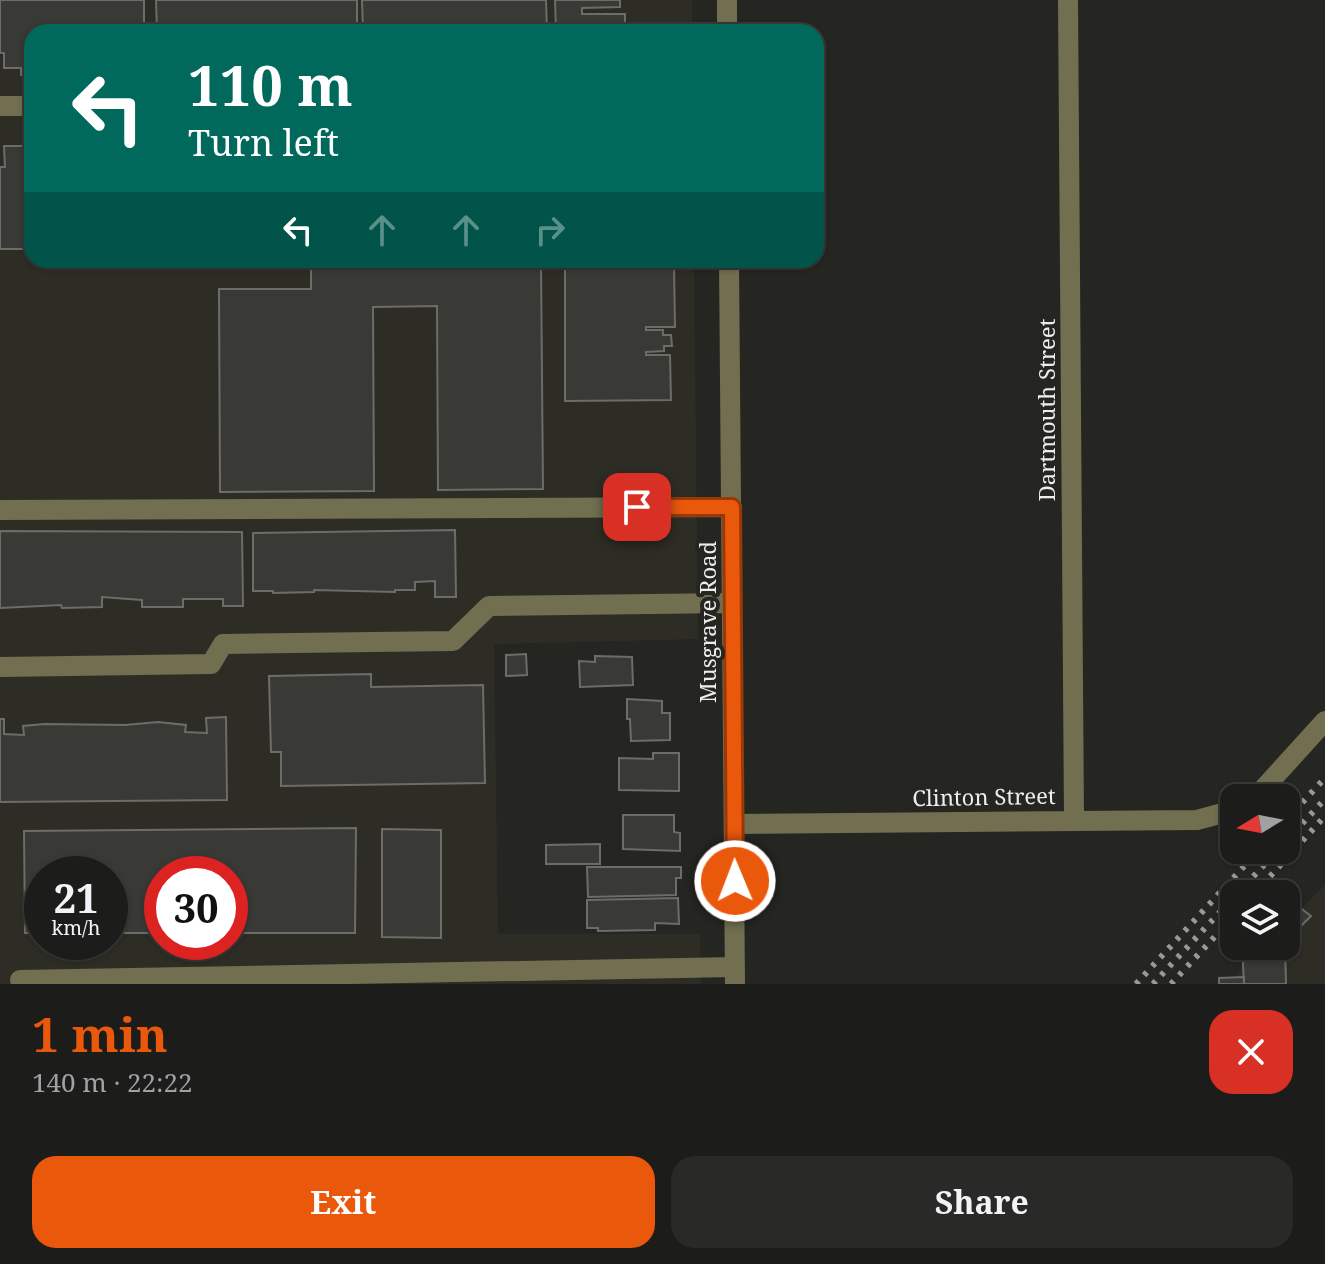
<!DOCTYPE html>
<meta charset="utf-8">
<style>
:root{--surface:#1c1c1a;--page:#292927;--text:#f1f3f6;--muted:#a0a1a2;--line:#3a3a39;--accent:#ea580c}
body{margin:0;font-family:"Noto Serif",serif;background:var(--page);color:var(--text);height:100vh;display:flex;flex-direction:column;font-size:30px;white-space:nowrap}
*{box-sizing:border-box;margin:0}
p{font-size:26px;color:var(--muted)}
.icon{flex:none;width:44px;height:44px;fill:none;stroke:currentColor;stroke-width:2;stroke-linecap:round;stroke-linejoin:round}
.map{position:relative;height:984px;overflow:hidden}
.panel{display:flex;flex-direction:column;background:var(--surface);flex:1}
.panel>*{flex:none}
.hud{position:absolute;left:24px;top:24px;width:800px;height:244px;border-radius:24px;box-shadow:0 2px 6px #0004,0 0 0 2px var(--line);background:#00695c;color:#fff;overflow:hidden}
.needle{width:52px;rotate:260deg}
.buttons{position:absolute;left:1220px;top:784px;display:grid;gap:16px}
.buttons a{display:grid;place-items:center;width:80px;height:80px;border-radius:16px;background:var(--surface);box-shadow:0 2px 6px #0004,0 0 0 2px var(--line);font-size:40px}
.speed{position:absolute;left:24px;top:856px;display:flex;gap:16px;font-size:40px;font-weight:700;text-align:center}
.speed>*{display:grid;place-content:center;width:104px;height:104px;border-radius:50%;background:var(--surface);box-shadow:0 2px 6px #0004,0 0 0 2px var(--line);line-height:1}
.speed small{font-size:20px;font-weight:400}
.speed .limit{border:12px solid #d22;background:#fff;color:#111}
.pin{position:absolute;display:grid;place-items:center;width:68px;height:68px;color:#fff;margin:-34px;border-radius:16px;box-shadow:0 4px 12px #0006}
.me{position:absolute;width:88px;margin:-44px;rotate:359deg;stroke-linejoin:round;filter:drop-shadow(0 0 6px #0008)}
.turn{display:flex;align-items:center;gap:28px;height:168px;padding:0 32px;font-size:36px}
.turn .icon{width:104px;height:104px;stroke-width:2.5}
.turn b{display:block;font-size:56px;line-height:68px}
.lanes{display:flex;align-items:center;height:76px;padding:0 32px;background:#0003;justify-content:center;gap:40px;direction:ltr}
.lanes .off{opacity:.35}
.round{display:grid;place-items:center;flex:none;width:84px;height:84px;border-radius:24px;background:var(--page)}
.headline{display:flex;align-items:center;justify-content:space-between;height:136px;padding:0 32px}
h1{font-size:48px;font-weight:700;line-height:60px;color:var(--accent)}
.cta{display:flex;gap:16px;margin-top:auto;padding:16px 32px}
.cta a{flex:1;height:92px;border-radius:24px;background:var(--accent);color:#fff;font-size:32px;font-weight:700;line-height:92px;text-align:center}
.cta a+a{background:var(--page);color:var(--text)}
.map>svg:first-child{display:block}
.built{fill:#2e2d25;fill-rule:evenodd}
.building{fill:#393936;stroke:#6c6c68;stroke-width:2}
.lines{fill:none;stroke-linecap:round;stroke-linejoin:round}
.minor{stroke:#716f50;stroke-width:20}
.rail{stroke:#999997;stroke-width:6;stroke-dasharray:4 8;stroke-linecap:butt}
.route-casing{stroke:#983908;stroke-width:20}
.route{stroke:#ea580c;stroke-width:14}
.labels{text-anchor:middle;stroke-width:8;stroke-linejoin:round;paint-order:stroke}
.street-label{font-size:22px;fill:#ededeb;stroke:#252522}
</style>
<div class="map">
<svg width="1325" height="984" viewBox="0 0 1325 984">
<rect width="100%" height="100%" fill="#252522"/>
<path class="built" d="M0,0H692V32H32V260H560L565,262L694,263L698,639L494,644L498,934H700L701,984H0ZM42,874H110V942H42ZM162,874H230V942H162Z
M1325,885V984H1227L1264,946H1286V924Z"/>
<path class="building" d="M0,0H144V32H32V75H21V68H4V53H0Z
M156,0H357V32H157Z
M362,0H546L547,32H363Z
M555,0H620V7L582,8V14H625V32H556Z
M24,142H32V249H0V167H5L4,146H25Z
M565,262L674,265L675,327H646V330H663V335H671L672,346H664V351L646,352V355H670L671,400L565,401Z
M541,265L543,489L438,490L437,306L373,307L374,491L220,492L219,289H311V267Z
M455,530L456,597H435V581L415,582V590H395V592L314,590V592L273,593V591H253V533Z
M0,531L242,532L243,606H223V599H183V607H142V600L102,597V607L62,608L61,605L0,608Z
M526,654L527,675L506,676V655Z
M595,656L632,657L633,685L580,687L579,661L595,662Z
M371,674V687L483,685L485,783L281,786V752H271L269,676Z
M627,699L662,701V713H670V740L631,741L630,719H627Z
M226,717L227,800L0,802V719H4V734L24,735L23,726L44,724L125,725L158,722L186,725L185,732L207,733L206,718Z
M653,753H679V791L619,790V758L653,759Z
M623,815H674V832L680,833V851L623,849Z
M356,828L355,933H230V874H162V933H110V874H42V933H25L24,831Z
M382,829L441,830V938L382,937Z
M600,844V864H546V845Z
M587,867H681V878H676V895L588,897Z
M1286,897L1311,916L1299,928L1297,925L1286,935Z
M678,898L679,924L655,923V930L598,931V928H587V900Z
M1242,946H1285L1286,984H1244Z
M1244,977V984H1219V978Z"/>
<g class="lines">
<path class="minor" d="M727,0V32
M1068,0L1074,820
M0,106H32
M729,260L735,984
M0,510L732,507
M0,667L211,664L223,644L453,641L489,606L732,603
M1255,798L1325,721
M734,824L1197,820L1234,810
M20,980L735,967"/>
<path class="rail" d="M1286,820L1325,778
M1286,841L1325,799
M1237,894L1278,850
M1254,894L1325,816
M1136,984L1259,850
M1153,984L1234,897
M1171,984L1234,916"/>
</g>
<g class="lines">
<defs>
<path id="route" d="M637,507H732L735,881"/>
</defs>
<use href="#route" class="route-casing"/>
<use href="#route" class="route"/>
</g>
<g class="labels">
<g class="street-label">
<text transform="translate(1047 410) rotate(-90)" y="8">Dartmouth Street</text>
<text transform="translate(708 622) rotate(-90)" y="8">Musgrave Road</text>
<text transform="translate(984 797) rotate(-1)" y="8">Clinton Street</text>
</g>
</g>
</svg>
<div class="buttons">
<a><svg class="needle" viewBox="-14 -14 28 28"><path d="M0-13l5 13h-10z" fill="#e53935"/><path d="M0 13l5-13h-10z" fill="#a0a1a2"/></svg></a>
<a><svg class="icon" aria-label="layers" viewBox="0 0 24 24"><path d="M12 4l9 5-9 5-9-5zM3 14l9 5 9-5"/></svg></a>
</div>
<div class="speed"><div>21<small>km/h</small></div><div class="limit">30</div></div>
<div class="pin" style="left:637px;top:507px;background:#d93025"><svg class="icon" aria-label="arrive" viewBox="0 0 24 24"><path d="M6 21V4h12l-3 4 3 4H6"/></svg></div>
<svg class="me" style="left:735px;top:881px" viewBox="-20 -20 40 40"><circle r="17" fill="#ea580c" stroke="#fff" stroke-width="3"/><path d="M0-11L8 9 0 5-8 9z" fill="#fff"/></svg>
<div class="hud">
<div class="turn"><svg class="icon" aria-label="left" viewBox="0 0 24 24"><path d="M17 20v-9H6M10 6l-5 5 5 5"/></svg><div><b>110 m</b>Turn left</div></div>
<div class="lanes"><svg class="icon" aria-label="left" viewBox="0 0 24 24"><path d="M17 20v-9H6M10 6l-5 5 5 5"/></svg><svg class="icon off" aria-label="ahead" viewBox="0 0 24 24"><path d="M12 20V5M6 11l6-6 6 6"/></svg><svg class="icon off" aria-label="ahead" viewBox="0 0 24 24"><path d="M12 20V5M6 11l6-6 6 6"/></svg><svg class="icon off" aria-label="right" viewBox="0 0 24 24"><path d="M7 20v-9h11M14 6l5 5-5 5"/></svg></div>
</div>
</div>
<section class="panel">
<div class="headline"><div><h1>1 min</h1><p>140 m · 22:22</p></div><a class="round" style="background:#d93025;color:#fff"><svg class="icon" aria-label="close" viewBox="0 0 24 24"><path d="M6 6l12 12M18 6L6 18"/></svg></a></div>
<div class="cta"><a>Exit</a><a>Share</a></div>
</section>
